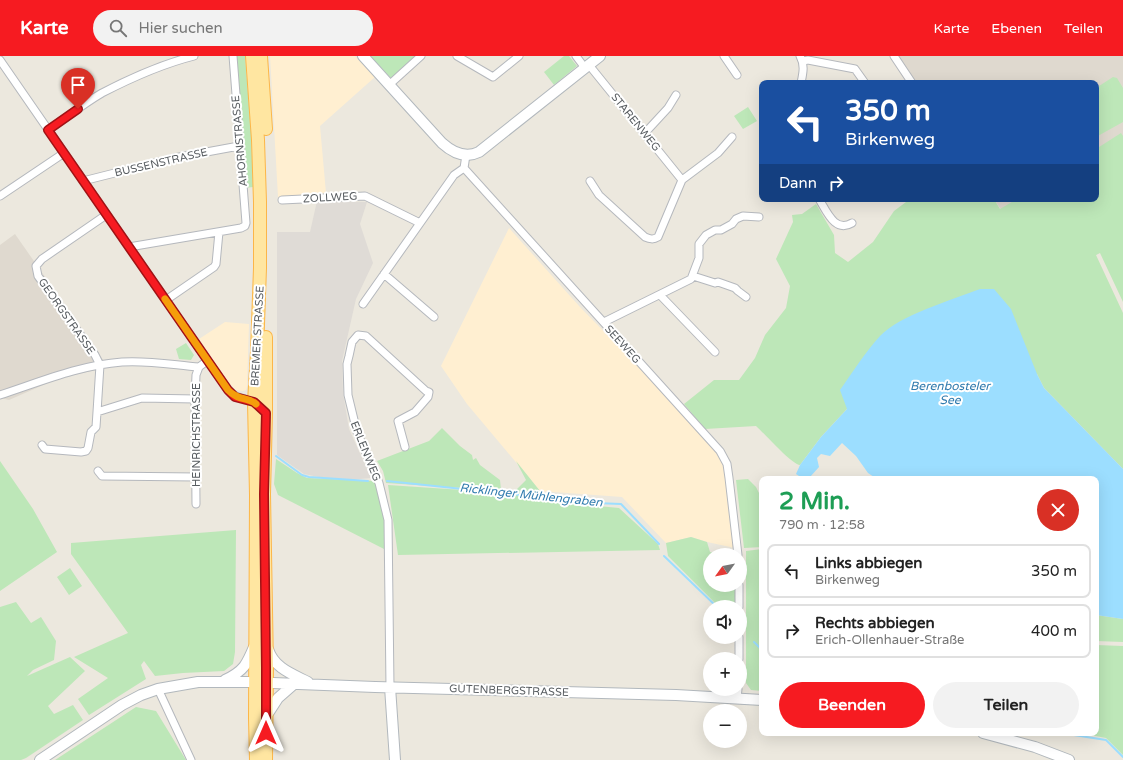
<!DOCTYPE html>
<html lang="de">
<meta charset="utf-8">
<style>
:root{--surface:#fff;--page:#f2f2f2;--text:#222;--muted:#767676;--line:#e0e0e0;--accent:#f61b21}
body{margin:0;font-family:"Varela Round",sans-serif;background:var(--page);color:var(--text);height:100vh;display:flex;flex-direction:column;font-size:15px;white-space:nowrap}
*{box-sizing:border-box;margin:0}
p{font-size:13px;color:var(--muted)}
.icon{flex:none;width:22px;height:22px;fill:none;stroke:currentColor;stroke-width:2;stroke-linecap:round;stroke-linejoin:round}
.map{position:relative;flex:1;overflow:hidden}
.side{position:absolute;left:759px;top:420px;width:340px;height:260px;display:flex;flex-direction:column;background:var(--surface);border-radius:8px;box-shadow:0 4px 16px #0002}
.side>*{flex:none}
.banner{position:absolute;left:759px;top:24px;width:340px;height:122px;border-radius:8px;box-shadow:0 4px 16px #0002;background:#1a4fa0;color:#fff;overflow:hidden}
.needle{width:26px;rotate:237deg}
.buttons{position:absolute;left:703px;top:492px;display:grid;gap:8px}
.buttons a{display:grid;place-items:center;width:44px;height:44px;border-radius:50%;background:var(--surface);box-shadow:0 4px 16px #0002;font-size:20px}
.pin{position:absolute;display:grid;place-items:center;width:34px;height:34px;color:#fff;margin:-41px -17px;border-radius:50% 50% 50% 0;rotate:-45deg;box-shadow:0 0 4px #0007}
.pin .icon{rotate:45deg}
.me{position:absolute;width:44px;margin:-22px;rotate:0deg;stroke-linejoin:round;filter:drop-shadow(0 0 3px #0008)}
.turn{display:flex;align-items:center;gap:14px;height:84px;padding:0 20px;font-size:18px}
.turn .icon{width:52px;height:52px;stroke-width:2.5}
.turn b{display:block;font-size:28px;line-height:34px}
.then{display:flex;align-items:center;height:38px;padding:0 20px;background:#0003;gap:8px;font-size:15px}
.round{display:grid;place-items:center;flex:none;width:42px;height:42px;border-radius:21px;background:var(--page)}
.summary{display:flex;align-items:center;justify-content:space-between;height:68px;padding:0 20px}
h1{font-size:24px;font-weight:800;line-height:30px;color:#1e9e55}
.button{display:flex;gap:8px;margin-top:auto;padding:8px 20px}
.button a{flex:1;height:46px;border-radius:24px;background:var(--accent);color:#fff;font-size:16px;font-weight:800;line-height:46px;text-align:center}
.button a+a{background:var(--page);color:var(--text)}
ul{padding:0;list-style:none}
li{display:flex;align-items:center;gap:12px;height:54px;margin:0 8px 6px;padding:0 12px;border:2px solid var(--line);border-radius:8px}
li div{flex:1}
li b{display:block;font-size:15px}
li em{font-style:normal}
header{display:flex;align-items:center;gap:24px;box-sizing:border-box;height:56px;padding:0 20px;background:var(--accent);color:#fff}
header strong{font-size:19px}
nav{display:flex;gap:22px;margin-inline-start:auto;font-size:14px}
.search{width:280px;height:36px;background:var(--page);display:flex;align-items:center;gap:10px;box-sizing:border-box;padding:0 14px;border-radius:22px;color:var(--muted);font-size:15px}
.map>svg:first-child{display:block}
.commercial{fill:#ffefd1}
.industrial{fill:#dfdbd6}
.education{fill:#dfd9cf}
.green{fill:#bde7b8}
.water{fill:#9cdeff}
.lines{fill:none;stroke-linecap:round;stroke-linejoin:round}
.stream{stroke:#9cdeff;stroke-width:2}
.street-casing{stroke:#b5b8bd;stroke-width:9}
.secondary-casing{stroke:#b2b8bd;stroke-width:12}
.primary-casing{stroke:#fcb648;stroke-width:14}
.street{stroke:#fff;stroke-width:7}
.secondary{stroke:#fff;stroke-width:10}
.primary{stroke:#ffe6a1;stroke-width:12}
.route-casing{stroke:#a01215;stroke-width:10}
.route{stroke:#f61b21;stroke-width:7}
.slow{stroke:#f59e0b;stroke-width:7}
.labels{text-anchor:middle;stroke-width:4;stroke-linejoin:round;paint-order:stroke}
.street-label{font-size:11px;fill:#585d61;stroke:#fff}
.water-label{font-size:12px;font-style:italic;fill:#307bae;stroke:#fff}
</style>
<header>
<strong>Karte</strong>
<div class="search"><svg class="icon" aria-label="search" viewBox="0 0 24 24"><circle cx="10" cy="10" r="6"/><path d="M15 15l6 6"/></svg>Hier suchen</div>
<nav><a>Karte</a><a>Ebenen</a><a>Teilen</a></nav>
</header>
<div class="map">
<svg width="1123" height="704" viewBox="0 0 1123 704">
<rect width="100%" height="100%" fill="#ece8de"/>
<path class="commercial" d="M270,0H355L375,21L320,70L326,137L278,141Z
M509,172L580,251L653,326L712,390L721,404L727,424L735,492L707,486L691,481L666,487L622,441L540,435L467,348L441,310Z
M225,266L249,268L247,331L246,334L243,335L236,334L228,326L199,283Z"/>
<path class="industrial" d="M317,145L367,146L360,168L373,207L356,243L342,305L343,337L349,373L371,422L338,425L304,418L277,399V176H310Z"/>
<path class="education" d="M898,0H1123V182L1050,228L994,143H1096V27H916Z
M15,178L108,311L57,323L9,344L0,342V189Z"/>
<path class="green" d="M235,0H245L251,75L253,131L245,132Z
M370,0H416L392,23Z
M564,0H569L577,10L554,29L544,16Z
M1113,21L1117,22L1123,32V66L1096,81V32Z
M748,51L757,65L743,73L734,60Z
M1121,77L1123,80V246L1100,197L1096,199L1123,257V413L1044,332L1037,318L847,353L821,381L800,409C792,409 764,377 756,370L705,373L684,348L714,324H739L755,302L765,279L786,252L790,230L776,203L793,166L792,159L802,158L816,148L834,179L835,197L848,206L873,186L894,155L910,143H994L1000,153L1017,143H1096V93Z
M186,287L194,299L191,304L179,303L176,293Z
M442,372L460,390L472,399L473,404L476,402L480,409L500,424L501,434L514,436L526,424L516,405L540,435L546,445L619,452L658,488L660,494L398,499L388,429L478,435V433L386,427L383,415L377,405L429,385Z
M276,403L297,417L307,422L376,425L384,459L386,494L278,439L274,428Z
M0,405L33,453L57,496L0,535Z
M748,423L756,431L762,443V491L744,492L736,424Z
M236,474L235,596L233,608L224,615L183,617L155,620L144,605L141,609L146,623L89,659L78,643L108,622L74,601L128,577L71,498V487Z
M691,481L707,486L710,496L723,499H710V529H737V551H719L668,500L666,487Z
M762,493V635L751,634L746,627V495Z
M70,512L82,530L69,539L57,521Z
M16,546L31,567L41,561L56,585L54,604L33,614L27,620L70,601L85,615L48,650L54,658L73,649L83,664L26,702L21,704H0V551Z
M1096,559L1123,563V586L1096,585Z
M1096,589L1123,590V699L1106,682L1080,677H1096Z
M136,651L156,655L186,704H55Z"/>
<path class="water" d="M980,233H994L1011,253L1037,318L1044,332L1123,413V563L1096,559V423H877L868,417L856,400L842,387L830,400L821,398L817,402L819,411L810,421L802,422L796,418L800,409L821,381L847,353L840,334C852,317 866,295 880,280C900,259 952,244 980,233Z"/>
<g class="lines">
<path class="stream" d="M276,400L302,419L309,421L368,425
M387,425L595,447L621,448L659,488
M664,500L717,551
M754,586L762,594
M1061,677L1106,684L1123,701"/>
<defs>
<path id="street" d="M457,0L493,21L519,0
M576,0L585,12
M724,0L737,19
M800,0C805,9 803,17 801,27
M894,0L912,27
M0,4L228,334C238,345 248,341 256,348
M803,5L808,4L855,13L865,27
M589,9L682,124
M389,29L421,0
M48,74C66,62 83,48 102,37C131,22 162,8 194,0
M644,78L668,52L676,39
M466,99L464,112L720,395L727,408L729,422L738,499
M83,125L174,102L239,90
M590,125L599,139L645,181C650,183 653,184 658,181L682,124L718,97L732,81
M0,140L64,97
M819,143C827,156 835,177 852,167
M282,144L365,140L420,167
M129,191L241,172L245,170L246,167L233,0
M384,218L434,261
M693,220L715,227L718,226L735,232L738,235L746,241
M660,239L715,296
M166,244L214,211L216,208L219,176
M363,248L454,119L464,112
M604,266L691,223L699,202V188L706,179L715,174H721L732,168L736,163L743,160L759,161
M100,309L95,299L38,220L36,210L42,203L106,159
M100,309L97,356L142,342L195,343
M0,339C40,326 80,309 122,306C147,304 174,309 199,311L207,305
M42,389L45,393L81,396L86,395L88,392L91,376L96,371L97,356
M98,415L102,420L196,421
M196,448L195,343L196,319L199,311
M739,529V551
M739,603V581
M390,631L388,464L379,427L357,376L348,339L347,308L349,300L352,286L358,279L366,280L426,335L429,336L428,341L415,356L398,365L405,391
M158,633L191,704
M737,642L738,633"/>
<path id="secondary" d="M363,0L442,87C452,96 465,103 479,96L600,0
M268,593C274,612 292,618 308,626
M225,624C244,615 247,608 254,591
M390,631L395,704
M267,659L278,642L294,628
M983,677L1035,691L1069,704
M40,704L122,649L141,639L158,633L198,626H247L375,631L676,639L762,644"/>
<path id="primary" d="M252,0L258,84L260,146V212L257,296L254,346L256,439L255,662L256,704
M261,0L266,73
M266,704L267,611L264,438L266,357V281"/>
</defs>
<use href="#street" class="street-casing"/>
<use href="#secondary" class="secondary-casing"/>
<use href="#primary" class="primary-casing"/>
<use href="#street" class="street"/>
<use href="#secondary" class="secondary"/>
<use href="#primary" class="primary"/>
</g>
<g class="lines">
<defs>
<path id="route" d="M78,53L48,74L228,334L235,341L254,346L266,357L264,438L266,611V677"/>
</defs>
<use href="#route" class="route-casing"/>
<use href="#route" class="route"/>
<path class="slow" d="M165,243L228,334C238,345 248,341 256,348"/>
</g>
<g class="labels">
<g class="street-label">
<text transform="translate(636 66) rotate(51)" y="4">STARENWEG</text>
<text transform="translate(239 85) rotate(-95)" y="4">AHORNSTRASSE</text>
<text transform="translate(161 106) rotate(-13)" y="4">BUSSENSTRASSE</text>
<text transform="translate(330 141) rotate(-3)" y="4">ZOLLWEG</text>
<text transform="translate(67 260) rotate(55)" y="4">GEORGSTRASSE</text>
<text transform="translate(257 280) rotate(-87)" y="4">BREMER STRASSE</text>
<text transform="translate(623 288) rotate(48)" y="4">SEEWEG</text>
<text transform="translate(196 379) rotate(-90)" y="4">HEINRICHSTRASSE</text>
<text transform="translate(366 395) rotate(68)" y="4">ERLENWEG</text>
<text transform="translate(509 634) rotate(2)" y="4">GUTENBERGSTRASSE</text>
</g>
<g class="water-label">
<text x="950" y="334">Berenbosteler<tspan x="950" dy="14">See</tspan></text>
<text transform="translate(531 439) rotate(6)" y="4">Ricklinger Mühlengraben</text>
</g>
</g>
</svg>
<div class="buttons">
<a><svg class="needle" viewBox="-14 -14 28 28"><path d="M0-13l5 13h-10z" fill="#e53935"/><path d="M0 13l5-13h-10z" fill="#767676"/></svg></a>
<a><svg class="icon" aria-label="sound" viewBox="0 0 24 24"><path d="M4 9h4l5-4v14l-5-4H4zM17 9q2 3 0 6"/></svg></a>
<a>+</a>
<a>−</a>
</div>
<div class="pin" style="left:78px;top:53px;background:#d93025"><svg class="icon" aria-label="arrive" viewBox="0 0 24 24"><path d="M6 21V4h12l-3 4 3 4H6"/></svg></div>
<svg class="me" style="left:266px;top:677px" viewBox="-20 -20 40 40"><path d="M0-17L14 15 0 8-14 15z" fill="#f61b21" stroke="#fff" stroke-width="4"/></svg>
<div class="banner">
<div class="turn"><svg class="icon" aria-label="left" viewBox="0 0 24 24"><path d="M17 20v-9H6M10 6l-5 5 5 5"/></svg><div><b>350 m</b>Birkenweg</div></div>
<div class="then">Dann<svg class="icon" aria-label="right" viewBox="0 0 24 24"><path d="M7 20v-9h11M14 6l5 5-5 5"/></svg></div>
</div>
<section class="side">
<div class="summary"><div><h1>2 Min.</h1><p>790 m · 12:58</p></div><a class="round" style="background:#d93025;color:#fff"><svg class="icon" aria-label="close" viewBox="0 0 24 24"><path d="M6 6l12 12M18 6L6 18"/></svg></a></div>
<ul>
<li><svg class="icon" aria-label="left" viewBox="0 0 24 24"><path d="M17 20v-9H6M10 6l-5 5 5 5"/></svg><div><b>Links abbiegen</b><p>Birkenweg</p></div><em>350 m</em></li>
<li><svg class="icon" aria-label="right" viewBox="0 0 24 24"><path d="M7 20v-9h11M14 6l5 5-5 5"/></svg><div><b>Rechts abbiegen</b><p>Erich-Ollenhauer-Straße</p></div><em>400 m</em></li>
</ul>
<div class="button"><a>Beenden</a><a>Teilen</a></div>
</section>
</div>
